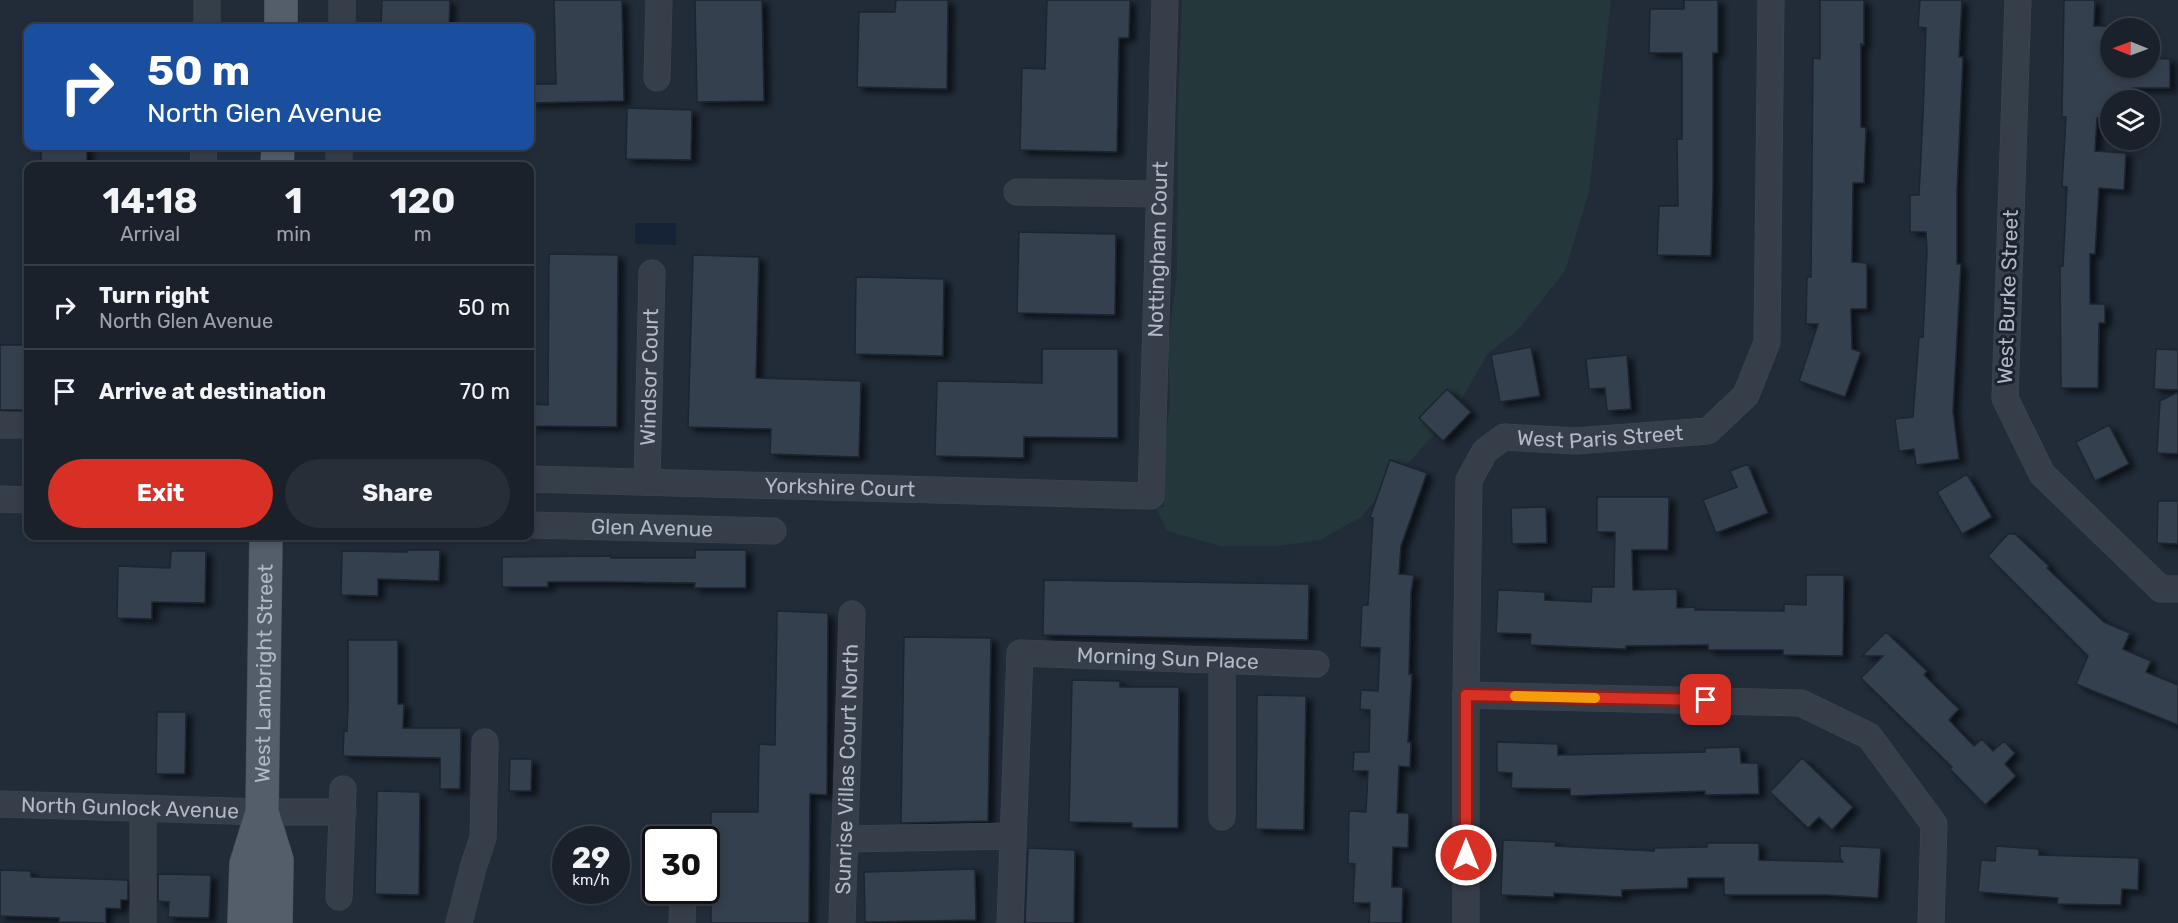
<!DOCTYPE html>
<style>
:root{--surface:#1a212b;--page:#272e37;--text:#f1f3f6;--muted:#9fa3a9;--line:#383e47;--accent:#d93025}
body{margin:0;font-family:Rubik,sans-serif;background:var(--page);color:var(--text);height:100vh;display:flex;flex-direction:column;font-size:22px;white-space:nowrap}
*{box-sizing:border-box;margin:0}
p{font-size:20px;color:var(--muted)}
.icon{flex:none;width:33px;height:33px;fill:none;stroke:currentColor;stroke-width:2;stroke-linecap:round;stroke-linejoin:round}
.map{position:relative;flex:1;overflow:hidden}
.drawer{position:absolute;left:24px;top:162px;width:510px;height:378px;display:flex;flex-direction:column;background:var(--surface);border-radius:12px;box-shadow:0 3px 9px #0003,0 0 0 2px var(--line)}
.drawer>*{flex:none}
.top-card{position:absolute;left:24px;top:24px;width:510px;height:126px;border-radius:12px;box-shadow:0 3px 9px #0003,0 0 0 2px var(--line);background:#1a4fa0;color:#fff;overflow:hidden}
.needle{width:39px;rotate:271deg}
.tools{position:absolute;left:2100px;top:18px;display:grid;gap:12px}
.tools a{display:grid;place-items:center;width:60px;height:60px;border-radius:50%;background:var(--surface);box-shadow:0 3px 9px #0003,0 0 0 2px var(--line);font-size:30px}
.speed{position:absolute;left:552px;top:826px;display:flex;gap:12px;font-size:30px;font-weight:700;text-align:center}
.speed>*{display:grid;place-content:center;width:78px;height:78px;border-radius:50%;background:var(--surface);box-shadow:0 3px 9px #0003,0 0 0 2px var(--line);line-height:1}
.speed small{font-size:15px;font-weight:400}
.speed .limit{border:3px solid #111;border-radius:9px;background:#fff;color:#111}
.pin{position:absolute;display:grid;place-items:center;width:51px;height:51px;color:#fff;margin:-26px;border-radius:12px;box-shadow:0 3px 9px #0006}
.me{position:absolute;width:66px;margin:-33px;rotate:0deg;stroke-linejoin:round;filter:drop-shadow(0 0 4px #0008)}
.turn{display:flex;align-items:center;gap:21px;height:126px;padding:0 24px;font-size:27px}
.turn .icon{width:78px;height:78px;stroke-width:2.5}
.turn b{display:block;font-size:42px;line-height:51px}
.eta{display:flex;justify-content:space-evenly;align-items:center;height:102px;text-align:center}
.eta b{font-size:36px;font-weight:700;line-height:42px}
.primary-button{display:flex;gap:12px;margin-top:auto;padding:12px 24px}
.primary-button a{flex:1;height:69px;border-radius:36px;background:var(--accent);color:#fff;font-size:24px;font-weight:700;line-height:69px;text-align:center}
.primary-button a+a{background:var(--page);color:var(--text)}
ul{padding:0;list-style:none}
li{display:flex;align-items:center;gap:18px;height:84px;padding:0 24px;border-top:2px solid var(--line)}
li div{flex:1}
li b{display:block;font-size:22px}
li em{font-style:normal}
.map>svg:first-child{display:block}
.green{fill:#24373a}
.water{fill:#162336}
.building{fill:#353f50;stroke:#1d2530;stroke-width:1.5;filter:url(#shadow)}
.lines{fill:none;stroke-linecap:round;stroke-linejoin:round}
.minor-casing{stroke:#3f4753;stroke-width:27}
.major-casing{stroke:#3f4753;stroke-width:34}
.minor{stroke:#363e4a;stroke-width:26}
.major{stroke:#545d6a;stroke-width:33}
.route-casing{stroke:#8d1f18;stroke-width:15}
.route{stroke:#d93025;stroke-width:10}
.slow{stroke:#f59e0b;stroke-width:10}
.labels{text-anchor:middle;stroke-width:6;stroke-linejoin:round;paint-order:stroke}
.street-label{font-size:21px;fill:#b1b8c6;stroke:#1b232e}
</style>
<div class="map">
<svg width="2178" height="923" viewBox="0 0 2178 923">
<defs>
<filter id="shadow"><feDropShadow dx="6" dy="4" stdDeviation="3" flood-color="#0009"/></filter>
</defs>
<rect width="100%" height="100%" fill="#222c39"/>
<path class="green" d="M1182,0H1611L1589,192L1565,271L1518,330L1488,353L1456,409L1361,517L1320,540L1276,546H1220L1167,531L1156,508L1164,507L1166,436L1170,404L1168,345L1177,272L1178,105Z"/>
<path class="water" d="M635,223H676V245L635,244Z"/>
<path class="building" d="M382,0H450L449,28H381Z
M554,0H622L624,101L530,103V84H556Z
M695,0H762L764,101L697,102Z
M896,0H948L947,89L857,87L859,12H895Z
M1047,0H1130L1129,38H1119L1117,152L1020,150L1022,68L1045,69Z
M1684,0H1718V53H1713V188L1711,256L1657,255L1659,206H1678L1677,139H1682V53H1649L1650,9H1684Z
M1820,0H1864V45L1861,44V127L1866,128L1864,183H1853L1852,262L1867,263V309H1851L1852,349L1861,352L1845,397L1799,381L1818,324H1806L1807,277H1811L1813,58L1820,59Z
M1920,0H1962L1959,57H1963L1957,189V264H1961L1953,411L1959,459L1916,465L1914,449L1899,451L1895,419L1913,417L1919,337H1923L1927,251L1926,232H1910V195H1919L1923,114L1926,28L1918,27Z
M2064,0H2095L2094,26H2109V65L2110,68H2150V58L2170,59V88H2133V100H2110V118H2097L2095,151L2126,153L2124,190L2099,188L2095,254H2090V304H2105V323H2099L2098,388H2061L2060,266H2063L2067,187L2062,186L2066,117H2062Z
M627,108L692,110L691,160L626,159Z
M41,146H87V166H41Z
M1019,232L1116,234L1115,315L1017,313Z
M549,254L618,255L617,427L530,426V404L548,405Z
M693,255L759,257L756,378L861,381L859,457L770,454L771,429L688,427Z
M856,277L944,279L943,356L855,354Z
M0,345H28V410H0Z
M1531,347L1540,396L1500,402L1491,355Z
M1042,349H1118V438L1024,437V458L935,456L937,381L1042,383Z
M2156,349L2178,350V390L2154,389Z
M1627,355L1631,409L1607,411L1605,388L1589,389L1586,359Z
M1447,389L1471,412L1443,441L1419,418Z
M2178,392V454L2157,453L2160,401Z
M2109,425L2129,464L2095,481L2076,442Z
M1390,460L1427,473L1401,546L1399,574L1414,575L1411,593L1409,674H1412L1408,742H1411L1410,767L1399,766L1397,813H1409L1408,848L1393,847L1392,887H1403L1402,923H1369L1370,903H1353L1355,864L1348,863L1349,811L1366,812L1368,771H1353L1354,752H1369L1370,710L1360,709L1361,690L1378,691L1380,648L1360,647L1362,605H1368L1373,518L1370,517Z
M1748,464L1768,513L1716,533L1703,500L1737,487L1730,471Z
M1967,474L1992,517L1962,534L1937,492Z
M1597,497H1669L1668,550H1632L1633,590L1677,589V608L1695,607V610L1784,611V604L1806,605V575H1844L1843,656L1783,655V650H1708V645L1626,646V649L1530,645L1531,634L1496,633L1498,590L1545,592V600L1591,602L1592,587H1614L1615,532H1597Z
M2158,501H2178V544L2157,543Z
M1546,507L1547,543L1512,544L1511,508Z
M2008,534H2015L2049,566L2047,568L2104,622L2130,633L2123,649L2151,661L2146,672L2178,685V725L2076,684L2088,656L1988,556Z
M408,550H440L439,581L378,579V596L341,595L342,551L407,552Z
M695,550H746V588H694L695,583L611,582H548V587H502V557L611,556V558H695Z
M171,551H206L205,603L152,602V619L117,618L118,566L170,568Z
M1044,580L1309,584L1308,640L1043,635Z
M777,611L828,613L827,795L810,794L809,923H711V812H758L759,744L775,745Z
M1886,632L1927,671L1924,675L1959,709L1949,720L1974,746L1982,739L1993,751L2004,741L2015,753L2005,764L2016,776L1985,805L1950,769L1952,767L1861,678L1883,656H1862Z
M904,637L991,638L988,821L901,823Z
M348,640H398V704H404L403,728H461L460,789H440V758L343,756L344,730L347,731L348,704Z
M1072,680L1120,681V687H1179L1178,828H1132V823L1069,822Z
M1257,695L1306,696L1304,830L1256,829Z
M157,712H186L185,774H156Z
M1497,742L1558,744V755L1705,752V748L1740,747L1741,763H1758L1759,794L1705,795V791L1570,796V789L1511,788L1512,773L1497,772Z
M1802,758L1853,807L1832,830L1819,817L1808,828L1770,792Z
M510,759H532L531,791H509Z
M377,791L420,792L419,895L375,894Z
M1503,840L1556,842L1555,846L1654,851V848L1707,847V843H1759V860L1843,862L1840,858V846L1881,848L1878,898L1826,895H1724V878H1688V888L1622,890V897L1554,893V897L1501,895Z
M1996,846L2039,849V855L2139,858L2138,890L2122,889L2121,905L2057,904L2058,898L1978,892L1981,860L1995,861Z
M1028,848L1075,850L1074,923H1025Z
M975,869L976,920L865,922L864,872Z
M0,870L31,871V877L128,880V900H121V909L106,908V923L59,922V918L0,916Z
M158,874L211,875L209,918L168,917L169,902L158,901Z"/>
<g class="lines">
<defs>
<g id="minor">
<path d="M2018,0L2005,398L2042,474L2161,589H2178"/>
<path d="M207,28V0"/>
<path d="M342,28V0"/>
<path d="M657,78L659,0"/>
<path d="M203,166L204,146"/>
<path d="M339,166V146"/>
<path d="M1017,192L1160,194"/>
<path d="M0,425H28"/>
<path id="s1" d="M530,479L1151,496L1165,0"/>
<path id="s2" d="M647,482L652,273"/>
<path d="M0,499L28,500"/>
<path id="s3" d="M530,525L773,531"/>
<path d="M1466,695L1801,703L1869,736L1934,824L1931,923"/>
<path id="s4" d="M0,804L262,812H343"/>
<path d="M1222,817V661"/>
<path d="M844,839L1012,836"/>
<path d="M684,840V839"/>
<path d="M339,897L343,789"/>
<path d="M143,923V808"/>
<path d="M459,923L473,868L483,838L485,742"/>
<path d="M682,923L683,891"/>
<path id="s5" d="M842,923L852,614"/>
<path id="s6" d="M1010,923L1020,653L1316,664"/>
<path id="s7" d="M1466,923V695L1469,480L1485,451L1504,437L1575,441L1708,431L1746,395L1767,342L1771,0"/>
</g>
<g id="major">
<path d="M281,28V0"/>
<path d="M277,166L278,146"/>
<path d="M262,812L277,860L276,923"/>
<path id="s8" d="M244,923L246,864L262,812L266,536"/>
</g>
</defs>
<use href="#minor" class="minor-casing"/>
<use href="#major" class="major-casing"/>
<use href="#minor" class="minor"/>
<use href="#major" class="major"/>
</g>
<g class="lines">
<defs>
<path id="route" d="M1466,855V695L1706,700"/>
</defs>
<use href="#route" class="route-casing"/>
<use href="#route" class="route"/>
<path class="slow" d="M1515,696L1595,698"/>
</g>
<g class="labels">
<g class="street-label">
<text dy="7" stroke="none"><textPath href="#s1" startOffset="868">Nottingham Court</textPath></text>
<text transform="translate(2008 297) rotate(-88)" y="7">West Burke Street</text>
<text dy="7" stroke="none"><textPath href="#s2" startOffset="105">Windsor Court</textPath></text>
<text dy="7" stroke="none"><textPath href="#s7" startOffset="596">West Paris Street</textPath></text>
<text dy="7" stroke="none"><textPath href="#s1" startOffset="310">Yorkshire Court</textPath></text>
<text dy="7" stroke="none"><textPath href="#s3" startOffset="122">Glen Avenue</textPath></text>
<text dy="7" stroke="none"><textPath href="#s6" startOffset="418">Morning Sun Place</textPath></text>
<text dy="7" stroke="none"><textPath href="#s8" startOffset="252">West Lambright Street</textPath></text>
<text dy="7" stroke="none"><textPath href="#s5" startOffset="154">Sunrise Villas Court North</textPath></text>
<text dy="7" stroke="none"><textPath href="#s4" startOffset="130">North Gunlock Avenue</textPath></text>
</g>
</g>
</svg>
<div class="tools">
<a><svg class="needle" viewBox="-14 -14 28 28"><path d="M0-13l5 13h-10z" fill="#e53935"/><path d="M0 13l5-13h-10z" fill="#9fa3a9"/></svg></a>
<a><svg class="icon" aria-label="layers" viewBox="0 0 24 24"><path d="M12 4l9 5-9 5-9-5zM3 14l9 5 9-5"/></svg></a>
</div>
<div class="speed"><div>29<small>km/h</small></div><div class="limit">30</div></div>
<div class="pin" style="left:1706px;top:700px;background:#d93025"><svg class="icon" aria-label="arrive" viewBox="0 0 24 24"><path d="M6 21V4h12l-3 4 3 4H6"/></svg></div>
<svg class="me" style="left:1466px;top:855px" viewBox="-20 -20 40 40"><circle r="17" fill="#d93025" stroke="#fff" stroke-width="3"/><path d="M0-11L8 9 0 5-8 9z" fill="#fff"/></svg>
<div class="top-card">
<div class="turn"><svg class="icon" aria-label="right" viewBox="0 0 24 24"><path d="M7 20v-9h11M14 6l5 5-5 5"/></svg><div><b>50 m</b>North Glen Avenue</div></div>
</div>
<section class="drawer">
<div class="eta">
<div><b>14:18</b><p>Arrival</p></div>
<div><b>1</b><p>min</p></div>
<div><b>120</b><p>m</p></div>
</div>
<ul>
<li><svg class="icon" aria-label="right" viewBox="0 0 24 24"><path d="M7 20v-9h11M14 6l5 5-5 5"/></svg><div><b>Turn right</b><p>North Glen Avenue</p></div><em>50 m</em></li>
<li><svg class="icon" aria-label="arrive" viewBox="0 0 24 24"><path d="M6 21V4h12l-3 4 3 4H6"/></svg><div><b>Arrive at destination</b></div><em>70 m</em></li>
</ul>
<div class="primary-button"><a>Exit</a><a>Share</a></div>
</section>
</div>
